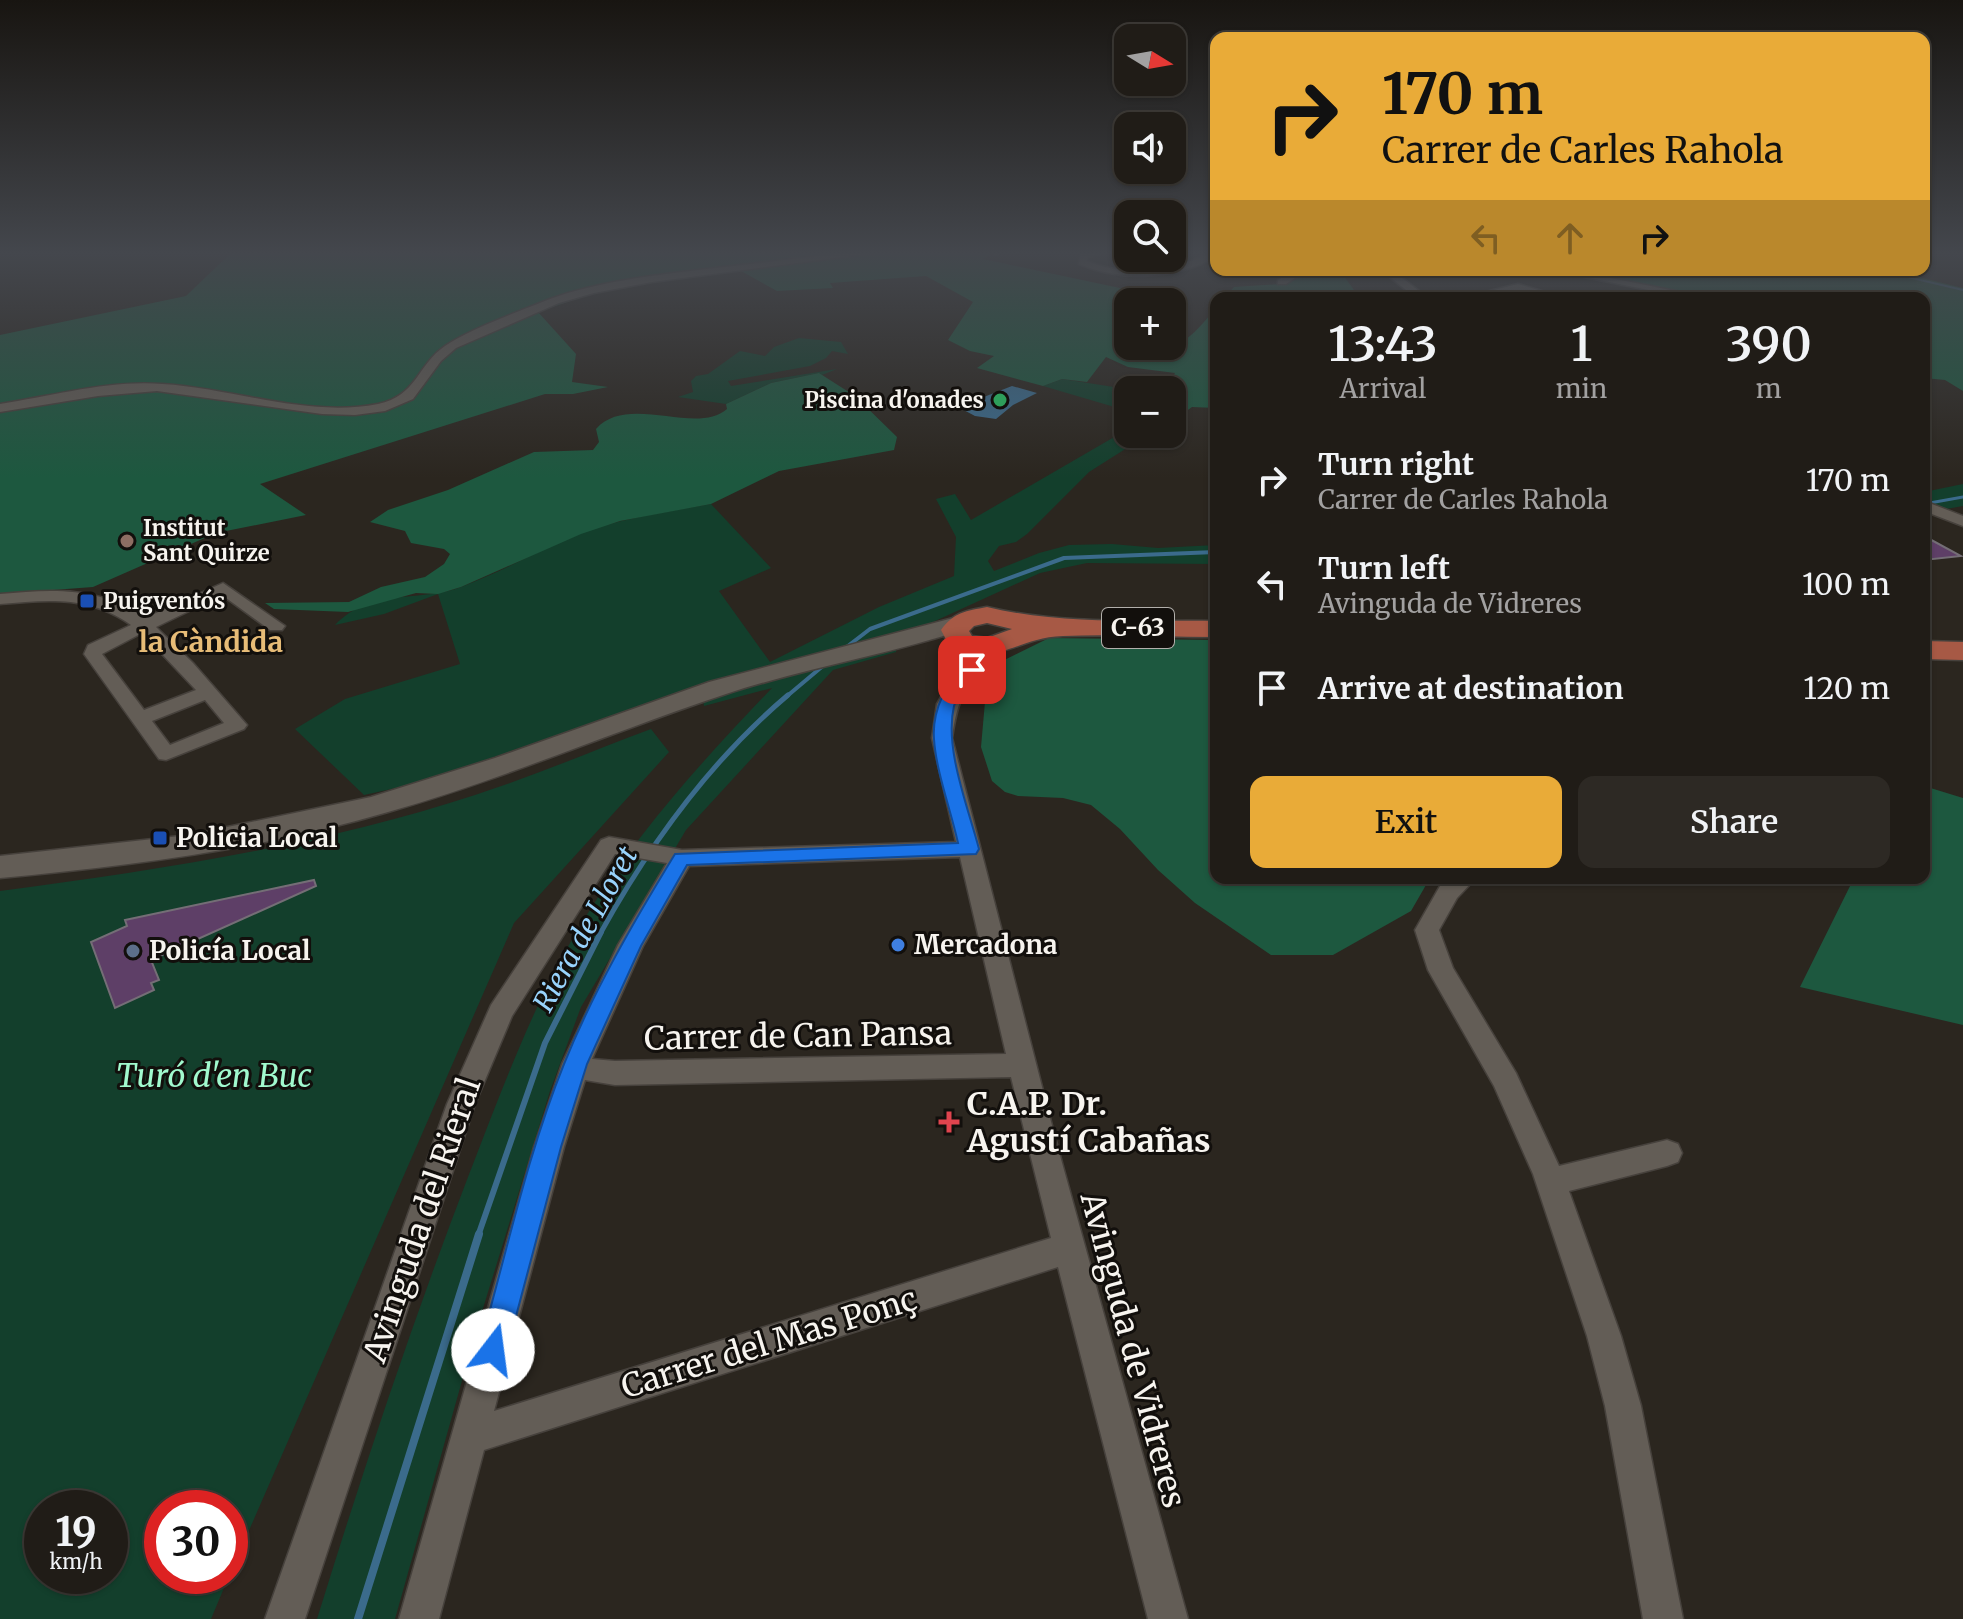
<!DOCTYPE html>
<meta charset="utf-8">
<style>
:root{--surface:#201c17;--page:#2d2924;--text:#f1f3f6;--muted:#a2a1a1;--line:#3d3a36;--accent:#e9ab38}
body{margin:0;font-family:Merriweather,serif;background:var(--page);color:var(--text);height:100vh;display:flex;flex-direction:column;font-size:30px;white-space:nowrap}
*{box-sizing:border-box;margin:0}
p{font-size:26px;color:var(--muted)}
.icon{flex:none;width:44px;height:44px;fill:none;stroke:currentColor;stroke-width:2;stroke-linecap:round;stroke-linejoin:round}
.map{position:relative;flex:1;overflow:hidden}
.panel{position:absolute;left:1210px;top:292px;width:720px;height:592px;display:flex;flex-direction:column;background:var(--surface);border-radius:16px;box-shadow:0 2px 6px #0004,0 0 0 2px var(--line)}
.panel>*{flex:none}
.top-card{position:absolute;left:1210px;top:32px;width:720px;height:244px;border-radius:16px;box-shadow:0 2px 6px #0004,0 0 0 2px var(--line);background:#e9ab38;color:#111;overflow:hidden}
.needle{width:52px;rotate:101deg}
.controls{position:absolute;left:1114px;top:24px;display:grid;gap:16px}
.controls a{display:grid;place-items:center;width:72px;height:72px;border-radius:16px;background:var(--surface);box-shadow:0 2px 6px #0004,0 0 0 2px var(--line);font-size:40px}
.speed{position:absolute;left:24px;top:1490px;display:flex;gap:16px;font-size:40px;font-weight:700;text-align:center}
.speed>*{display:grid;place-content:center;width:104px;height:104px;border-radius:50%;background:var(--surface);box-shadow:0 2px 6px #0004,0 0 0 2px var(--line);line-height:1}
.speed small{font-size:20px;font-weight:400}
.speed .limit{border:12px solid #d22;background:#fff;color:#111}
.pin{position:absolute;display:grid;place-items:center;width:68px;height:68px;color:#fff;margin:-34px;border-radius:16px;box-shadow:0 4px 12px #0006}
.me{position:absolute;width:88px;margin:-44px;rotate:15deg;stroke-linejoin:round;filter:drop-shadow(0 0 6px #0008)}
.turn{display:flex;align-items:center;gap:28px;height:168px;padding:0 40px;font-size:36px}
.turn .icon{width:104px;height:104px;stroke-width:2.5}
.turn b{display:block;font-size:56px;line-height:68px}
.lanes{display:flex;align-items:center;height:76px;padding:0 40px;background:#0003;justify-content:center;gap:40px;direction:ltr}
.lanes .off{opacity:.35}
.eta{display:flex;justify-content:space-evenly;align-items:center;height:136px;text-align:center}
.eta b{font-size:48px;font-weight:600;line-height:56px}
.cta{display:flex;gap:16px;margin-top:auto;padding:16px 40px}
.cta a{flex:1;height:92px;border-radius:16px;background:var(--accent);color:#111;font-size:32px;font-weight:600;line-height:92px;text-align:center}
.cta a+a{background:var(--page);color:var(--text)}
ul{padding:0;list-style:none}
li{display:flex;align-items:center;gap:24px;height:104px;padding:0 40px}
li div{flex:1}
li b{display:block;font-size:30px}
li em{font-style:normal}
.map>svg:first-child{display:block}
.green{fill:#133f2c;fill-rule:evenodd}
.forest{fill:#1d583f}
.water{fill:#3b6b8c}
.lines{fill:none;stroke-linecap:round;stroke-linejoin:round}
.stream-far5{stroke:#3b6b8c;stroke-width:2}
.stream-far4{stroke:#3b6b8c;stroke-width:3}
.stream-far3{stroke:#3b6b8c;stroke-width:4}
.stream-far2{stroke:#3b6b8c;stroke-width:5}
.stream-far1{stroke:#3b6b8c;stroke-width:6}
.stream{stroke:#3b6b8c;stroke-width:8}
.building{fill:#5e3f67;stroke:#746e76;stroke-width:2}
.street-casing{stroke:#46413c;stroke-width:3}
.secondary-casing{stroke:#46413c;stroke-width:3}
.primary-casing{stroke:#46413c;stroke-width:3}
.street{fill:#635d56;fill-rule:evenodd}
.secondary{fill:#635d56;fill-rule:evenodd}
.primary{fill:#a75945;fill-rule:evenodd}
.route{fill:#1a73e8;stroke:#114b97;stroke-width:2}
.leisure-dot{fill:#2e9e5b;stroke:#120f0c;stroke-width:3}
.education-dot{fill:#8d6e63;stroke:#120f0c;stroke-width:3}
.transit-dot{fill:#1a4fb4;stroke:#120f0c;stroke-width:3}
.shop-dot{fill:#3f7fe0;stroke:#120f0c;stroke-width:3}
.service-dot{fill:#5c6f8a;stroke:#120f0c;stroke-width:3}
.health-dot{fill:#e0444e;stroke:#120f0c;stroke-width:3}
.labels{text-anchor:middle;stroke-width:6;stroke-linejoin:round;paint-order:stroke}
.far-poi-label{font-size:22px;font-weight:bold;fill:#f7f4ef;stroke:#120f0c;text-anchor:start}
.shield{fill:#120f0c;stroke:#b2afab;stroke-width:2}
.shield-label{font-size:24px;font-weight:bold;fill:#f7f4ef}
.poi-label{font-size:26px;font-weight:bold;fill:#f7f4ef;stroke:#120f0c;text-anchor:start}
.neighbourhood-label{font-size:28px;font-weight:bold;fill:#e7bc77;stroke:#120f0c}
.water-label{font-size:28px;font-style:italic;fill:#98d3fc;stroke:#120f0c}
.near-street-label{font-size:32px;fill:#f7f4ef;stroke:#120f0c}
.near-park-label{font-size:32px;font-style:italic;fill:#a1f9ce;stroke:#120f0c}
.near-poi-label{font-size:32px;font-weight:bold;fill:#f7f4ef;stroke:#120f0c;text-anchor:start}
</style>
<div class="map">
<svg width="1963" height="1619" viewBox="0 0 1963 1619">
<rect width="100%" height="100%" fill="#2b261f"/>
<path class="green" d="M799,338L841,342L848,354L832,351L826,358L810,366L728,381L731,386L837,369L822,375L819,373L771,383L726,404L678,397L693,392L691,381L696,376L708,374L740,351L765,356L774,347Z
M1062,379L1127,389L1122,395L1128,397V411L1043,386Z
M1128,429V434H1149L1089,472L1027,534L1016,542L999,546L988,561L994,571L1039,553L1069,545L1112,544L1158,548L1216,545V564L1087,563L1040,573L898,638L896,652L833,670L686,830L581,1007L550,1091L476,1331L395,1619H317C363,1470 412,1323 468,1177C503,1087 536,995 588,913C639,830 705,758 772,688L704,706L701,685L419,783L364,795L295,729L345,699L460,664L438,594L384,614L335,625C372,587 418,603 461,587C502,572 539,550 579,534C622,518 666,512 711,504L771,568L719,591L770,662L879,607L954,576L956,537L936,499L955,494L971,520Z
M1963,484V506L1924,513V492Z
M651,729L669,752L514,923L230,1574V1508H162V1576H229L211,1619H0V891C159,870 322,845 475,795C534,776 592,751 651,729ZM42,1508H110V1576H42Z"/>
<path class="forest" d="M233,251H995L983,259L1172,299L1170,302H1128V334L1122,337L1128,339V346C1181,346 1181,350 1216,308V408L1192,407L1178,417L1172,415V390H1165L1175,373L1128,367L1106,357L1087,382L1062,379L1043,386L977,368L994,356L970,351L948,340L973,302L926,276L830,283L833,288L777,291L741,271L605,289L538,312L576,354L572,382L608,387L573,394H545L260,484L306,515L216,533L93,587L0,594V335L186,296Z
M1307,270L1341,272L1354,290L1403,292L1414,298H1224L1234,287L1281,284Z
M1571,270H1890L1963,288V391L1945,380L1924,378V298H1714Z
M819,373L855,396L897,437L894,450L779,471L711,504L620,521L581,534L461,587L438,594L416,593L348,612L274,609L265,603L349,602L381,587L425,577L444,564L450,554L444,549L411,543L405,531L370,522L388,510L448,490L534,452L593,450L599,442L596,429C628,393 696,436 727,409L726,404L771,383Z
M1049,638L1216,640V878H1430L1411,911L1333,955H1271L1195,903L1158,870L1120,829L1091,805L1063,798L1018,796L1005,792L992,781L981,747L988,668Z
M1924,786L1963,798V1025L1800,987L1854,878H1924Z"/>
<path class="water" d="M1012,386L1037,393L1013,405L996,419L975,416L958,407Z"/>
<g class="lines">
<path class="stream-far5" d="M1878,270L1963,290"/>
<path class="stream-far4" d="M1924,504L1963,497"/>
<path class="stream-far3" d="M844,649L870,629L1064,558L1216,552
M786,697L824,665"/>
<path class="stream-far2" d="M600,934C648,847 711,760 788,695"/>
<path class="stream-far1" d="M478,1236L545,1043L601,932"/>
<path class="stream" d="M358,1619L479,1234"/>
</g>
<path class="building" d="M1924,536L1961,556L1924,560Z
M314,880L316,886L151,960L159,980L151,983L154,990L115,1008L91,942L127,926L125,920Z"/>
<g class="lines">
<defs>
<path id="street" d="M861,251H889L652,282L594,293L559,303L456,348L441,361L413,399L385,411L355,415L322,414L157,391L98,396L0,412V404C53,396 108,380 162,384C233,388 307,418 378,404C417,396 417,365 445,346C470,329 520,311 550,299C597,282 649,276 698,270C753,264 807,257 861,251Z
M991,251H1003L995,255Z
M1090,251H1110L1088,257L1087,261C1127,278 1176,271 1213,251H1216V257C1176,279 1121,282 1079,264L1081,253Z
M1295,270H1307L1286,284H1278V280Z
M1381,270H1392L1428,298H1416Z
M1550,270H1571L1710,298H1688Z
M1518,284L1566,298C1550,298 1536,292 1520,291C1502,289 1480,298 1461,298Z
M1924,501L1963,516V526L1924,511Z
M223,583L285,626L282,630H270L222,595L156,627L193,663L247,725L244,729L166,760L159,759L84,654L88,645L131,625C89,595 48,600 0,604V594C53,589 99,586 145,618ZM142,633L196,690L144,710L102,654ZM205,700L224,723L170,745L152,721Z
M966,639L975,644L973,660L994,641H1006L1009,645C975,689 961,674 952,738L1056,1141L1188,1619H1148L1058,1267L484,1450L439,1619H399L534,1147L562,1064L618,945L667,863L615,854L512,1016L475,1104L305,1619H265L447,1104L491,1005L601,840L609,837L682,850L956,842L932,738L937,704L950,681L957,644ZM960,857L1006,1054L615,1061L592,1059L643,946L689,866ZM1011,1077L1051,1238L494,1411L564,1147L585,1080L615,1085Z
M1449,878H1476L1457,898L1439,930L1453,968L1516,1073L1559,1166L1667,1140L1678,1144L1682,1153L1678,1162L1667,1166L1569,1191L1621,1336L1641,1406L1683,1619H1643L1605,1406L1587,1336L1533,1174L1494,1086L1428,970L1415,930L1440,886Z"/>
<path id="secondary" d="M957,617L966,619L969,624L966,629C887,655 804,668 726,694C612,732 503,779 388,812C262,849 131,866 0,878V856L189,835L371,797L495,758L709,682Z"/>
<path id="primary" d="M987,607C1062,625 1139,620 1216,621V637C1165,637 1113,634 1063,636C1014,638 1003,666 950,647L941,630C954,612 966,611 987,607ZM987,623L1012,629L987,638L972,636L969,631L974,626Z
M1924,641L1963,642V660L1924,659Z"/>
</defs>
<use href="#street" class="street-casing"/>
<use href="#secondary" class="secondary-casing"/>
<use href="#primary" class="primary-casing"/>
<use href="#street" class="street"/>
<use href="#secondary" class="secondary"/>
<use href="#primary" class="primary"/>
</g>
<linearGradient id="sky" x2="0" y2="1"><stop stop-color="#181511"/><stop offset="0.53" stop-color="#44474d"/><stop offset="1" stop-color="#44474d" stop-opacity="0"/></linearGradient>
<rect width="1963" height="478" fill="url(#sky)"/>
<path class="route" d="M972,666L980,670C970,682 958,691 954,706C944,748 968,807 979,849L976,854L687,865L641,946L587,1064L561,1147L507,1350L503,1360L493,1364L483,1360L479,1350C506,1255 527,1155 564,1064C594,990 634,921 675,854L958,843C951,811 936,771 934,739C932,714 946,673 972,666Z"/>
<circle class="leisure-dot" cx="1000" cy="400" r="8"/>
<circle class="education-dot" cx="127" cy="541" r="8"/>
<g class="transit-dot">
<rect x="79" y="593" width="16" height="16" rx="4"/>
<rect x="152" y="830" width="16" height="16" rx="4"/>
</g>
<circle class="shop-dot" cx="898" cy="945" r="8"/>
<circle class="service-dot" cx="133" cy="951" r="8"/>
<path class="health-dot" d="M945 1110h8v8h8v8h-8v8h-8v-8h-8v-8h8z"/>
<g class="labels">
<g class="far-poi-label">
<text x="984" y="408" text-anchor="end">Piscina d'onades</text>
<text x="143" y="536">Institut<tspan x="143" dy="25">Sant Quirze</tspan></text>
<text x="103" y="609">Puigventós</text>
</g>
<rect class="shield" x="1102" y="608" width="72" height="40" rx="6"/>
<g class="shield-label">
<text x="1138" y="636">C-63</text>
</g>
<g class="poi-label">
<text x="176" y="847">Policia Local</text>
<text x="914" y="954">Mercadona</text>
<text x="149" y="960">Policía Local</text>
</g>
<g class="neighbourhood-label">
<text x="211" y="652">la Càndida</text>
</g>
<g class="water-label">
<text transform="translate(585 929) rotate(-61)" y="10">Riera de Lloret</text>
</g>
<g class="near-street-label">
<text transform="translate(798 1036) rotate(-1)" y="11">Carrer de Can Pansa</text>
<text transform="translate(422 1220) rotate(-71)" y="11">Avinguda del Rieral</text>
<text transform="translate(769 1343) rotate(-17)" y="11">Carrer del Mas Ponç</text>
<text transform="translate(1133 1350) rotate(75)" y="11">Avinguda de Vidreres</text>
</g>
<g class="near-park-label">
<text x="214" y="1087">Turó d'en Buc</text>
</g>
<g class="near-poi-label">
<text x="967" y="1115">C.A.P. Dr.<tspan x="967" dy="37">Agustí Cabañas</tspan></text>
</g>
</g>
</svg>
<div class="controls">
<a><svg class="needle" viewBox="-14 -14 28 28"><path d="M0-13l5 13h-10z" fill="#e53935"/><path d="M0 13l5-13h-10z" fill="#a2a1a1"/></svg></a>
<a><svg class="icon" aria-label="sound" viewBox="0 0 24 24"><path d="M4 9h4l5-4v14l-5-4H4zM17 9q2 3 0 6"/></svg></a>
<a><svg class="icon" aria-label="search" viewBox="0 0 24 24"><circle cx="10" cy="10" r="6"/><path d="M15 15l6 6"/></svg></a>
<a>+</a>
<a>−</a>
</div>
<div class="speed"><div>19<small>km/h</small></div><div class="limit">30</div></div>
<div class="pin" style="left:972px;top:670px;background:#d93025"><svg class="icon" aria-label="arrive" viewBox="0 0 24 24"><path d="M6 21V4h12l-3 4 3 4H6"/></svg></div>
<svg class="me" style="left:493px;top:1350px" viewBox="-20 -20 40 40"><circle r="19" fill="#fff"/><path d="M0-13L10 11 0 6-10 11z" fill="#1a73e8"/></svg>
<div class="top-card">
<div class="turn"><svg class="icon" aria-label="right" viewBox="0 0 24 24"><path d="M7 20v-9h11M14 6l5 5-5 5"/></svg><div><b>170 m</b>Carrer de Carles Rahola</div></div>
<div class="lanes"><svg class="icon off" aria-label="left" viewBox="0 0 24 24"><path d="M17 20v-9H6M10 6l-5 5 5 5"/></svg><svg class="icon off" aria-label="ahead" viewBox="0 0 24 24"><path d="M12 20V5M6 11l6-6 6 6"/></svg><svg class="icon" aria-label="right" viewBox="0 0 24 24"><path d="M7 20v-9h11M14 6l5 5-5 5"/></svg></div>
</div>
<section class="panel">
<div class="eta">
<div><b>13:43</b><p>Arrival</p></div>
<div><b>1</b><p>min</p></div>
<div><b>390</b><p>m</p></div>
</div>
<ul>
<li><svg class="icon" aria-label="right" viewBox="0 0 24 24"><path d="M7 20v-9h11M14 6l5 5-5 5"/></svg><div><b>Turn right</b><p>Carrer de Carles Rahola</p></div><em>170 m</em></li>
<li><svg class="icon" aria-label="left" viewBox="0 0 24 24"><path d="M17 20v-9H6M10 6l-5 5 5 5"/></svg><div><b>Turn left</b><p>Avinguda de Vidreres</p></div><em>100 m</em></li>
<li><svg class="icon" aria-label="arrive" viewBox="0 0 24 24"><path d="M6 21V4h12l-3 4 3 4H6"/></svg><div><b>Arrive at destination</b></div><em>120 m</em></li>
</ul>
<div class="cta"><a>Exit</a><a>Share</a></div>
</section>
</div>
